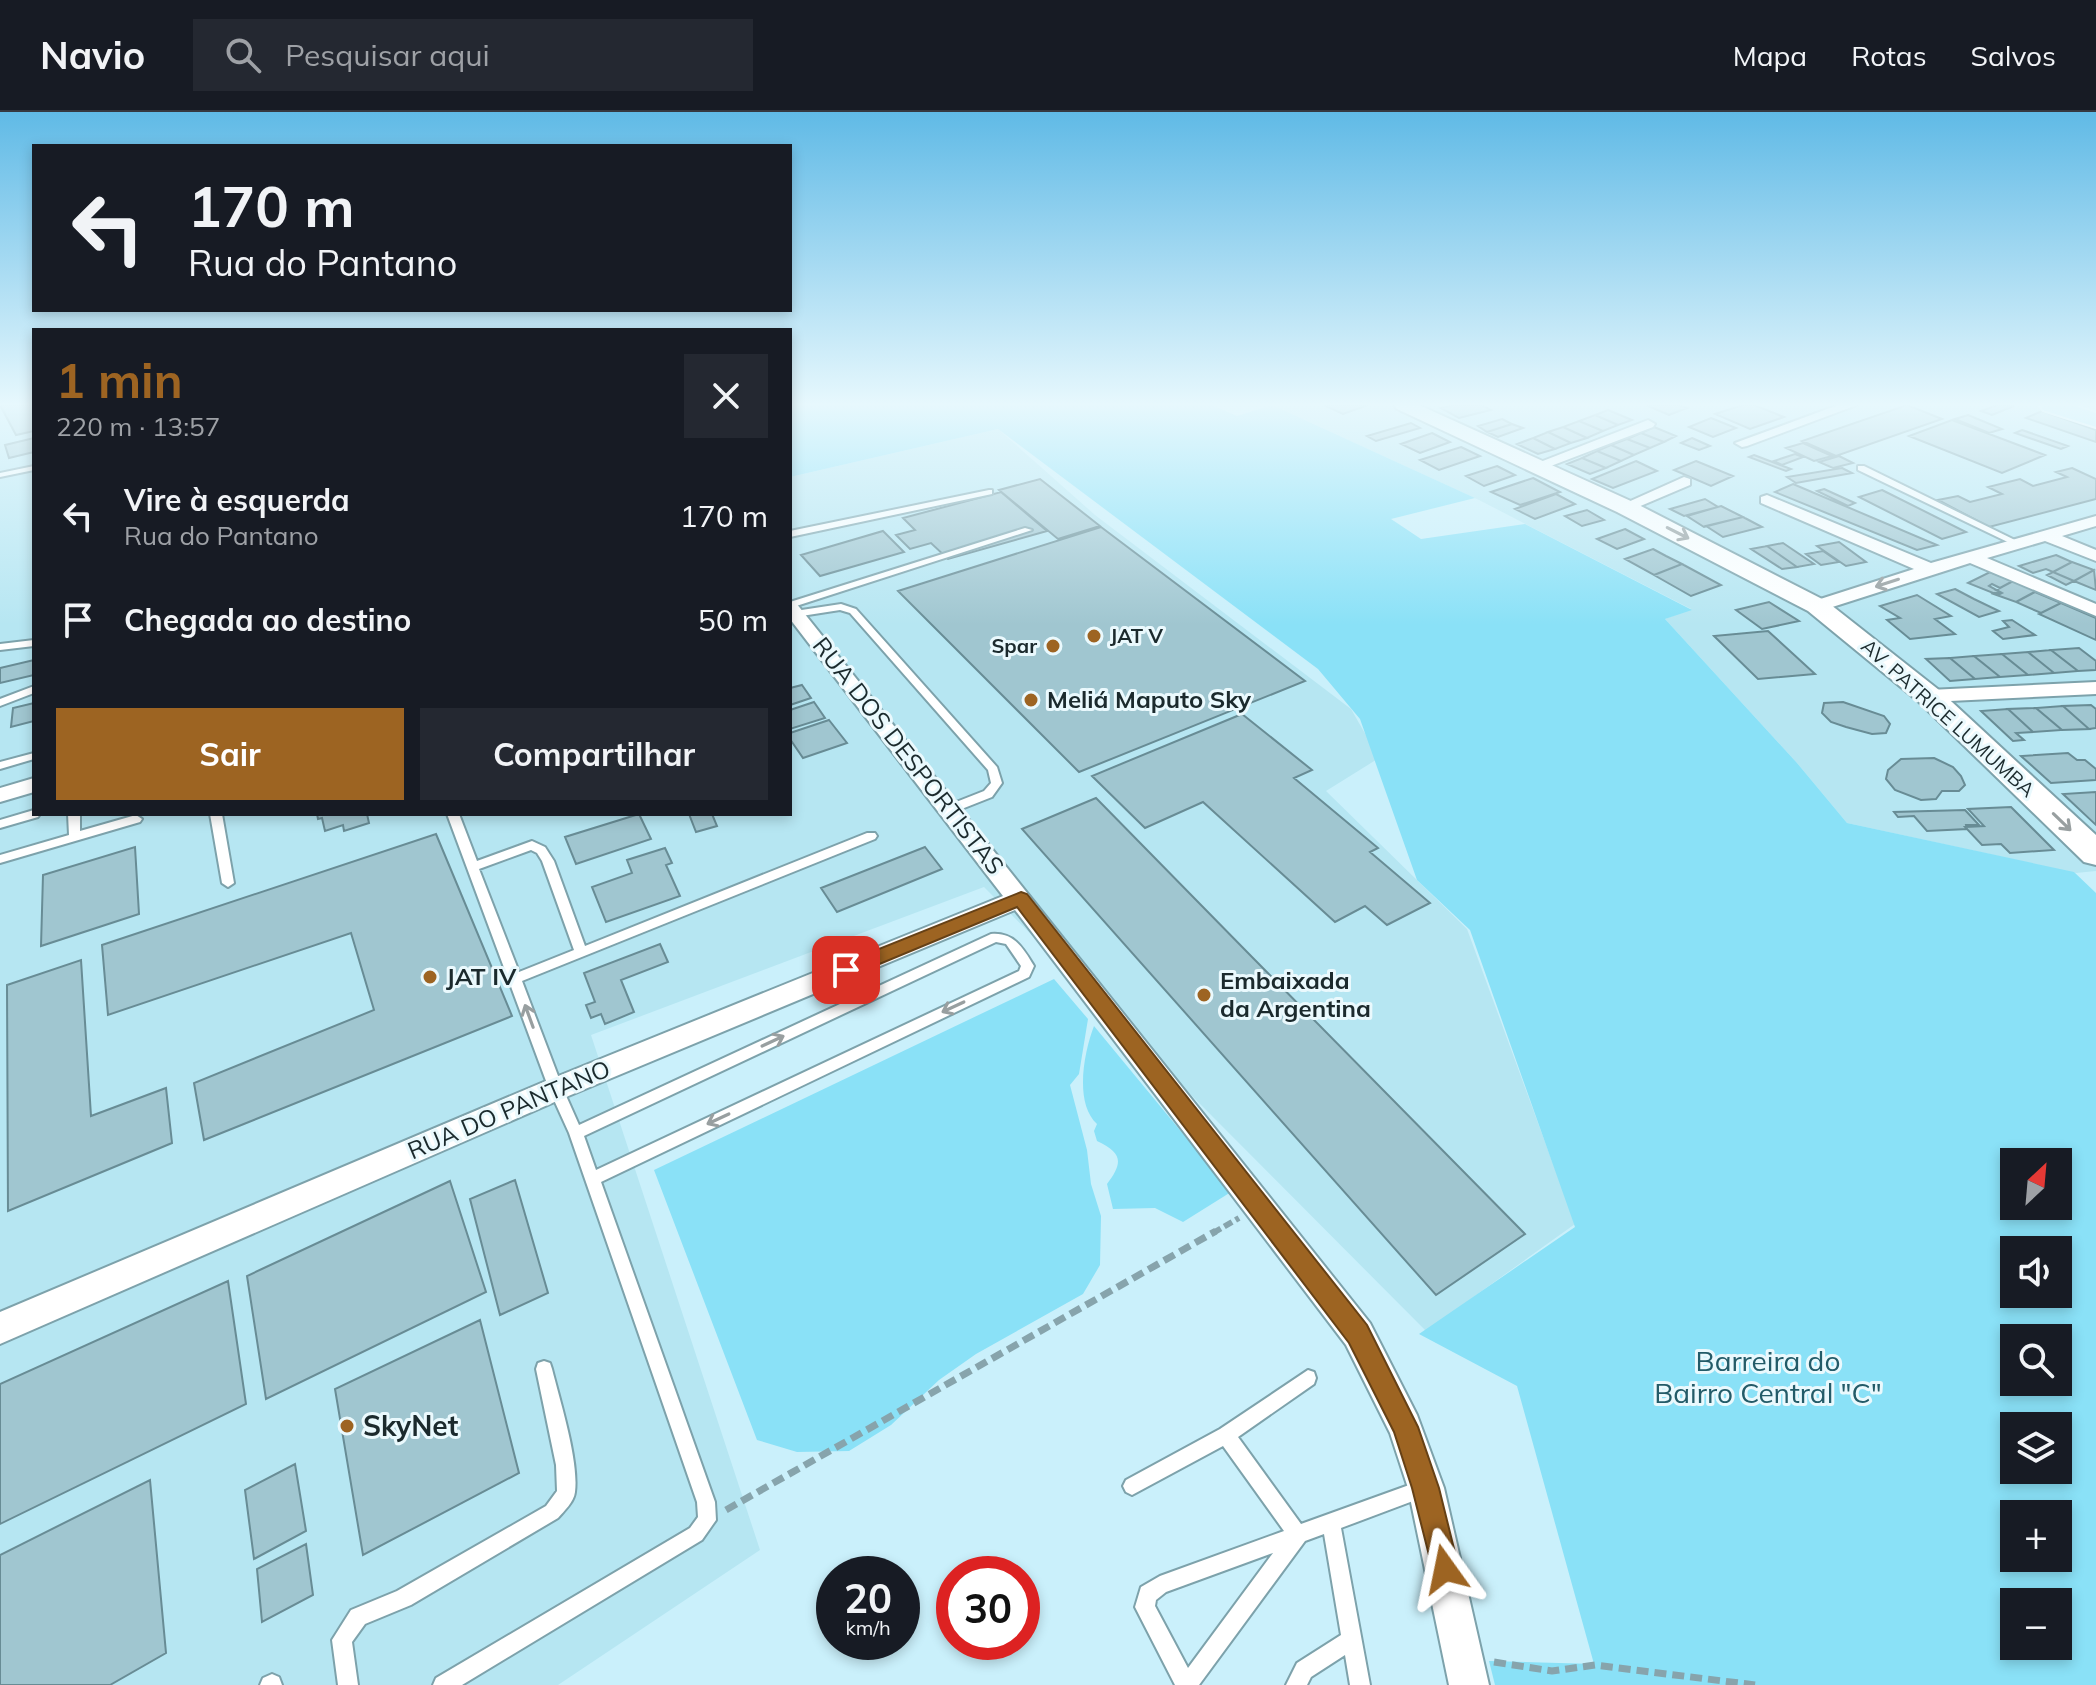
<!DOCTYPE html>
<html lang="pt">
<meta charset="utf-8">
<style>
:root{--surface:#171b24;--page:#242831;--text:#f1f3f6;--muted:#9ea1a6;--line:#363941;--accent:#9d6422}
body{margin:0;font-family:Mulish,sans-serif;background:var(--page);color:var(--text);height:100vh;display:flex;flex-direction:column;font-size:30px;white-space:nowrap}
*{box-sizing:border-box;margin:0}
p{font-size:26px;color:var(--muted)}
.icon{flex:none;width:44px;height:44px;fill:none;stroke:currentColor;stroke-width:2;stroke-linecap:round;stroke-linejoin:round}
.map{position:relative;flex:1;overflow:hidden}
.drawer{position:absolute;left:32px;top:216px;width:760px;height:488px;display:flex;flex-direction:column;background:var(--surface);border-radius:0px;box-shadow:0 4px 12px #0003}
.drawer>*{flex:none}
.guide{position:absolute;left:32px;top:32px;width:760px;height:168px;border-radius:0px;box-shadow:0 4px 12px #0003;background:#171b24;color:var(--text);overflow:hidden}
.needle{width:52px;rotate:26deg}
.controls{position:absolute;left:2000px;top:1036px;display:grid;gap:16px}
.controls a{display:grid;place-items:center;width:72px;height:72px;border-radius:0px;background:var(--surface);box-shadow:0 4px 12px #0003;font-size:40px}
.speed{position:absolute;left:816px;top:1444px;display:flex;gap:16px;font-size:40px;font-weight:700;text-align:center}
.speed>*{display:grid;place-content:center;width:104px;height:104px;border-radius:50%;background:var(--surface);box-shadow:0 4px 12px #0003;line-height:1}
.speed small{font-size:20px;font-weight:400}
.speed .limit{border:12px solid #d22;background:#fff;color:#111}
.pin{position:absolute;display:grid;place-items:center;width:68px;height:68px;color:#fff;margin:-34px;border-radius:16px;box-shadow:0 4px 12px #0006}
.me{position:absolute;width:88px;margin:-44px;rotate:348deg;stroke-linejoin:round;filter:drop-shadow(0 0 6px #0008)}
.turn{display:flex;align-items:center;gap:28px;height:168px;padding:0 24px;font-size:36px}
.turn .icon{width:104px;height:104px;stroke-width:2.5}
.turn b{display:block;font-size:56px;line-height:68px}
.round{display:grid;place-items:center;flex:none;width:84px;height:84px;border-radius:0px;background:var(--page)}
.headline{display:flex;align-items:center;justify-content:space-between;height:136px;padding:0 24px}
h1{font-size:48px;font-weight:700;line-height:60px;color:var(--accent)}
.button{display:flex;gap:16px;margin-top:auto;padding:16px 24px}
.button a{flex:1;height:92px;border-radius:0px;background:var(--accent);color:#fff;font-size:32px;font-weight:700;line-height:92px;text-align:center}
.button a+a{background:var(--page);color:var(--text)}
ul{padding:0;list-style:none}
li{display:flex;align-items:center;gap:24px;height:104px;padding:0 24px}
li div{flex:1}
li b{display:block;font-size:30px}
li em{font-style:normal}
header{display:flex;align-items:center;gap:48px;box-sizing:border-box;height:112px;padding:0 40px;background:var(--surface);border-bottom:2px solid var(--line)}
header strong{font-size:38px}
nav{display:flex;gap:44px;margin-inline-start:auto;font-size:28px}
.search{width:560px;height:72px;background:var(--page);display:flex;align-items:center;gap:20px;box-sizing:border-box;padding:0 28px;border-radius:0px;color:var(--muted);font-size:30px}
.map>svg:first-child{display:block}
.built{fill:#b6e6f2}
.green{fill:#8ae1f7;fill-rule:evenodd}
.building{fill:#a0c6d0;stroke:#688c95;stroke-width:2}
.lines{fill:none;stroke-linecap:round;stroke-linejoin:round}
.service-casing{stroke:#7da2ab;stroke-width:4}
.minor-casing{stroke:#7da2ab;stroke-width:4}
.secondary-casing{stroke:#7da2ab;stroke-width:4}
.primary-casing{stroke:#fff;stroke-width:4}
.path-far1{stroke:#87a4ac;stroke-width:6;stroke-dasharray:9 4;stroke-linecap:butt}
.path{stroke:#87a4ac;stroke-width:7;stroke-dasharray:12 6;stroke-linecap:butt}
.service{fill:#fff;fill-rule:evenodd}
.minor{fill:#fff;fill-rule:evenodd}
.secondary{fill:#fff;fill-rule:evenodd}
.primary{fill:#b3eefc;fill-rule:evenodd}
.oneway{stroke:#989fa0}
.route{fill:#9d6422;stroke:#664116;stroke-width:2}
.poi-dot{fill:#9d6422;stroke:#eaf9fd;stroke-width:3}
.labels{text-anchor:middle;stroke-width:6;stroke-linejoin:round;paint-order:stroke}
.far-poi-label{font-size:20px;font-weight:bold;fill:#1b2a2d;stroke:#eaf9fd;text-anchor:start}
.far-street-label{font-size:20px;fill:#1b2a2d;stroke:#eaf9fd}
.poi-label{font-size:24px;font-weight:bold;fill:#1b2a2d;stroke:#eaf9fd;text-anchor:start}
.street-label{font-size:24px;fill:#1b2a2d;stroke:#eaf9fd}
.near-park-label{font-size:28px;fill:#235b68;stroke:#eaf9fd}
.near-poi-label{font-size:28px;font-weight:bold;fill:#1b2a2d;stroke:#eaf9fd;text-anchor:start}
</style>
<header>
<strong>Navio</strong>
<div class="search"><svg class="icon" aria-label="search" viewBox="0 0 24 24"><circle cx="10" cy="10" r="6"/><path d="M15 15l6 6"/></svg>Pesquisar aqui</div>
<nav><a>Mapa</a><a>Rotas</a><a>Salvos</a></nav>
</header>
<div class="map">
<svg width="2096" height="1573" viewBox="0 0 2096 1573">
<rect width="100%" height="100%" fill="#caf0fb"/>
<path class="built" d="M0,293H34V702H790V365L998,317L1095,403L1351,597L1379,646L1326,679L1467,817L1575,1112L1426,1219L984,775L591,923L760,1438L558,1573H0Z
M1272,293H2046L2096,310V759L2076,761L1847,711L1797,651L1665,507L1691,497L1479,388Z"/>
<path class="green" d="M790,293H1212L1237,304L1272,293L1475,386L1391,407L1421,427L1525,412L1692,498L1665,507L1797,651L1847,711L2074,760L2096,781V1573H1495L1489,1549L1594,1552L1517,1274L1419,1222L1575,1115L1470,818L1417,768L1360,607L1318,557L998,317L790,365ZM2014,1050H2058V1094H2014ZM2014,1138H2058V1182H2014ZM2014,1226H2058V1270H2014ZM2014,1314H2058V1358H2014ZM2014,1402H2058V1446H2014ZM2014,1490H2058V1534H2014Z
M1054,867L1088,907L1079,962L1070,973L1087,1038L1091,1072L1101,1104L1100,1153L1083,1182L976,1242L939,1268L891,1313L849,1339L797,1340L757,1328L654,1058Z
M1094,914L1231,1080L1183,1110L1155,1096L1113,1097L1107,1072C1123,1051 1123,1041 1097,1029L1094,1019L1097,1012C1074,991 1084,940 1094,914Z"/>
<path class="building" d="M0,293H34V319L16,323Z
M1324,293H1368L1343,302Z
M1453,293H1481L1491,298L1459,306L1441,296Z
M1652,293H1678L1687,296L1669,303L1648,294Z
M1743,293H1754L1784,305L1750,317L1715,302Z
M1907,293L1942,307L1836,344L1802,329Z
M1997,293L2014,294L1992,303L1981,299Z
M1608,298L1632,308L1618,313L1595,303Z
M2042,299L2096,318V330L2026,306Z
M1595,303L1618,313L1603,319L1579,309Z
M1968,303L2002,317L1989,321L1955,307Z
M1711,306L1736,316L1713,325L1689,315Z
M1502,307L1512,312L1487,320L1478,314Z
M1952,308L2045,343L2002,361L1909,324Z
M1579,309L1603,319L1587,326L1563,315Z
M1411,311L1420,316L1376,329L1367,324Z
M1512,312L1523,316L1498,325L1487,320Z
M1563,315L1587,326L1571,331L1548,320Z
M1654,315L1676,324L1664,330L1641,321Z
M2022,318L2068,334L2061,337L2015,321Z
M1548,320L1571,331L1555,337L1533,326Z
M1432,321L1450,330L1420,341L1401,332Z
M1641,321L1664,330L1650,336L1627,327Z
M34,326V340L9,346L5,333Z
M1533,326L1555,337L1538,342L1517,332Z
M1692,326L1710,334L1699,338L1681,331Z
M1627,327L1650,336L1634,343L1611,333Z
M1803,331L1832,344L1814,349L1786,336Z
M1611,333L1634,343L1621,349L1597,339Z
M1461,335L1480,344L1439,358L1420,348Z
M1597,339L1621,349L1606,356L1582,346Z
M1795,342L1803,345L1782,353L1774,349Z
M1754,343L1791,357L1786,359L1749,345Z
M1839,344L1853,351L1833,356L1819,350Z
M1582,346L1606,356L1590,362L1567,352Z
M1636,349L1657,359L1613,376L1592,367Z
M1696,349L1733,364L1711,374L1674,358Z
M1497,354L1515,363L1484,374L1466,364Z
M1842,356L1852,361L1796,371L1787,365Z
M2072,356L2096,367V387L1989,415L1938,388L1958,384L1970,390L2002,382L1988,375L2020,367L2033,374L2067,365L2056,360Z
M1533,366L1560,380L1520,393L1491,380Z
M1040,367L1100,414L1058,427L999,378Z
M1793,372L1937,433L1917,438L1775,380Z
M1824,377L1855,391L1848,394L1817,379Z
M1882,378L1966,420L1942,427L1859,385Z
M1001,380L1047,419L948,447L931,431L910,437L896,423L915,418L903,406Z
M1556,382L1575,392L1535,407L1515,397Z
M1705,387L1718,395L1684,404L1670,397Z
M1721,394L1743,405L1704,415L1687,404Z
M1587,398L1604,408L1582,414L1565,404Z
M1743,405L1762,415L1723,425L1706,414Z
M1101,415L1305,569L1079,660L898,479Z
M1625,417L1644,427L1617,437L1597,427Z
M883,419L904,440L820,464L801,443Z
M1839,430L1866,450L1846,454L1817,434Z
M1783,431L1814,452L1797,455L1767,434Z
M1767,434L1797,455L1782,457L1751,437Z
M1653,437L1666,444L1682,452L1654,463L1625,447Z
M1823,439L1839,450L1821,453L1806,442Z
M2056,443L2072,450L2053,460L2046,457L2033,461L2019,454Z
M2072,450L2094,458L2074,469L2053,460Z
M1682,452L1721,473L1691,484L1654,463Z
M2094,458L2096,478L2074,469Z
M1990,460L2013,469L2000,476L1992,472L1989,474L2002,481L1998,483L1968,471Z
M2053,460L2074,469L2066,473L2047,463Z
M2017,467L2040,477L2016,490L1991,481H2002L1996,478Z
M1955,477L1974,487L1999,499L1979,505L1937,482Z
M2035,480L2061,491L2041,501L2016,490Z
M1917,483L1951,504L1935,507L1955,522L1910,527L1887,508L1900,506L1880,494Z
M1769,490L1799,509L1762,517L1736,498Z
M2061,491L2096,506V528L2039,502Z
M2012,508L2035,523L2003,527L1993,519L2009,515L2003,509Z
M1768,519L1815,562L1758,567L1714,524Z
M2079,536L2096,549V558L2078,559L2051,538Z
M2051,538L2078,559L2054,561L2028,540Z
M2028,540L2054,561L2028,563L2002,542Z
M2002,542L2028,563L2000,565L1974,544Z
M1974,544L2000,565L1975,567L1950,546Z
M1950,546L1975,567L1950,569L1926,547Z
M34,548V563L0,571V556Z
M802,573L811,586L790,593V576Z
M814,590L825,606L790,617V598Z
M1843,590L1884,604L1890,612L1886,621L1872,622L1846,615L1831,610L1822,601L1824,591Z
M34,591V609L11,615L13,596Z
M2091,593L2096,597V616L2089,617L2063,594Z
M2063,594L2089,617L2062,618L2036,596Z
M2036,596L2062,618L2033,620L2008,597Z
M2008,597L2033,620L2016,621L2024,628L2013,629L1981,599Z
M1242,602L1312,658L1294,666L1378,736L1370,740L1430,791L1387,813L1365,794L1335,810L1203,690L1145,716L1092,664Z
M829,608L847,631L803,646L790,627V621Z
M2068,641L2077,648H2085L2096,657V668L2051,671L2021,644Z
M1934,646L1953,655L1961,664L1965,673L1959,679H1942L1936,687L1921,688L1895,678L1886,667L1888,658L1901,647Z
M2096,680V713L2063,682Z
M1096,686L1252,845L1525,1122L1436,1183L1022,717Z
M2011,695L2054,738L2010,741L2001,732L1982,733L1965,715L1984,714L1968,697Z
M1965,698L1979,713H1966L1967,717L1927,719L1914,704L1898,705L1894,700Z
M317,702H367L369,711L344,719L343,713L325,719L322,706L318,707Z
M639,702L651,727L576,752L565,725Z
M689,702H712L717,714L696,720Z
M436,722L512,904L204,1028L194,971L374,898L351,821L108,903L102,833Z
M135,735L139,802L41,834L43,763Z
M925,735L942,757L837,800L821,776Z
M665,736L672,751L666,753L680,784L606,810L592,775L632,761L627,748Z
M660,832L668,850L621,868L634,900L605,912L601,902L591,906L586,893L595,890L584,861Z
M81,848L91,1004L166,976L172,1031L8,1099L7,873Z
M515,1068L548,1181L500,1203L470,1087Z
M450,1069L486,1180L266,1287L247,1164Z
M228,1169L246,1292L0,1412V1272Z
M480,1208L519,1361L363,1443L335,1277Z
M295,1352L306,1419L254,1447L245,1378Z
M150,1368L166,1541L110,1573H0V1443Z
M306,1432L313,1483L262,1510L257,1457Z"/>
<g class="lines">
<defs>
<path id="service" d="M34,354V358L0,365V361Z
M1858,354H1864L2021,431L2014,433L1858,358Z
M989,378H992V382L790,425V419Z
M1025,416L1032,418L790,496V490Z
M841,492L856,497L997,655L1002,671L992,685L954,700H946L944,697L946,694L984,679L991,671L988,658L850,501L840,498L795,505L790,502L795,499Z
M34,528V534L0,538V532Z
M34,574V581L0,594V587Z
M34,641V647L0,657V650Z
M34,698V702H40L38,705L0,716V708Z
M68,702H80V719L136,703L142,707L140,710L0,751V743L69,723Z
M210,702H222L234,771L228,775L222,771Z
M447,702H459L477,749L532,729L545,735L554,749L585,834L867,721H875L877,724L875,727L522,869L563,977L579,1013L991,822C1014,820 1023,836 1034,854L1029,865L601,1070L715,1390L716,1408L702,1428L462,1573H433L436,1566L690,1416L698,1405L697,1390L569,1021L549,977ZM531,738L537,741L542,749L574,838L519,860L479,757ZM996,830L1006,832L1021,854L1019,859L596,1058L584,1024Z
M544,1249L550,1251L552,1257C560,1289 579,1349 575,1380C574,1390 564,1399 558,1406L411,1493L365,1512L352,1530L358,1573H338L332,1528L351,1498L397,1479L546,1394L557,1379L556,1353L536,1257L538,1251Z
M1308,1258L1314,1260L1316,1266L1314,1272L1238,1325L1301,1412L1423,1368L1429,1371L1432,1377L1429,1383L1341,1416L1370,1573H1350L1345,1543L1311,1565L1307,1573H1286L1297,1551L1341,1523L1324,1422L1305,1429L1199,1573H1175L1135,1495L1141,1475L1160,1464L1284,1419L1223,1334L1132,1383L1126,1380L1123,1374L1126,1368L1220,1317ZM1273,1441L1188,1556L1155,1494L1156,1488L1166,1480Z
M272,1562L279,1565L282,1573H260L263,1566Z"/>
<path id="minor" d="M1838,293H1857L1747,334L1742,335L1735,331Z
M1648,308L1655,312L1653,315L1543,357H1533L1530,354Z
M1684,365L1690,367V373L1631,398H1619L1617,395Z
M1767,383L1931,451L2096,404V414L2062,424L2096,438V449L2045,429L1987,446L2096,492V504L1970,451L1823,498H1811L1808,494L1811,490L1914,457L1761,391V385Z
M790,490L796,491L1370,1211L1417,1303L1444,1376L1489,1573H1449L1408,1376L1390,1321L1346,1233L1015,798L566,985L0,1232V1200L546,969L1003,784L790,507Z
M2096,570V582L1929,590L1919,584L1929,578Z
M34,666V680L0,690V676Z"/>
<path id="secondary" d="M1394,293H1419L1633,390L1826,489L1939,578L2096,723V753L2084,750L1919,590L1808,499L1617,400L1397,297Z"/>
<path id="primary" d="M2040,293H2072L2096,301V315L2043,298Z"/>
</defs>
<use href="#service" class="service-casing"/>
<use href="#minor" class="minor-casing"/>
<use href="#secondary" class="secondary-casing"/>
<use href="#primary" class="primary-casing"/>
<path class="path-far1" d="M1213,1121L1239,1106"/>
<path class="path" d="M726,1398L1216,1119
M1494,1550L1552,1559L1595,1553L1755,1573"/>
<use href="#service" class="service"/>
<use href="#minor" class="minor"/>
<use href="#secondary" class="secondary"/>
<use href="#primary" class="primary"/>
</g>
<defs><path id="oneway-shaft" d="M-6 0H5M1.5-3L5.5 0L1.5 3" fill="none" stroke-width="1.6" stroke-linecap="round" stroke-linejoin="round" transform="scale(2)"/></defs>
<g class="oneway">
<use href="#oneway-shaft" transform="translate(1678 421) rotate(27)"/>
<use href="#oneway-shaft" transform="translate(1887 471) rotate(162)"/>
<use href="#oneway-shaft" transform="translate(2062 710) rotate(44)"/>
<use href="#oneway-shaft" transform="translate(953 895) rotate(155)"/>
<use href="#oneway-shaft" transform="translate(529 904) rotate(-110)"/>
<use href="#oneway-shaft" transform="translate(773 929) rotate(-25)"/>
<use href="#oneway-shaft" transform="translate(718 1007) rotate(155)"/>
</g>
<linearGradient id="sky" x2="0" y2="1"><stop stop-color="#60bae6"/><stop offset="0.57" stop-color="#e7f8fd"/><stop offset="1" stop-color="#e7f8fd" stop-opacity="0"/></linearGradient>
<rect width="2096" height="513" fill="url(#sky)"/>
<path class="route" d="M1021,780L1027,782L1367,1213L1418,1315L1439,1376L1459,1457L1455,1467L1445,1471L1435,1467L1412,1376L1394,1320L1349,1231L1017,795L853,863H839L837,858L839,853Z"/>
<g class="poi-dot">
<circle cx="1094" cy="524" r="8"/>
<circle cx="1053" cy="534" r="8"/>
<circle cx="1031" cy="588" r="8"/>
<circle cx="430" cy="865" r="8"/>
<circle cx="1204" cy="883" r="8"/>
<circle cx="347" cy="1314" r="8"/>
</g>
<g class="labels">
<g class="far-poi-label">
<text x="1110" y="531">JAT V</text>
<text x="1037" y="541" text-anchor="end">Spar</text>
</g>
<g class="far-street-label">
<text transform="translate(1948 606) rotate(42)" y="7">AV. PATRICE LUMUMBA</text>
</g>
<g class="poi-label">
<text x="1047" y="596">Meliá Maputo Sky</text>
<text x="446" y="873">JAT IV</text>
<text x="1220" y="877">Embaixada<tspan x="1220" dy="28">da Argentina</tspan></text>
</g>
<g class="street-label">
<text transform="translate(908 644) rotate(52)" y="8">RUA DOS DESPORTISTAS</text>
<text transform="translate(509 998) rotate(-23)" y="8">RUA DO PANTANO</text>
</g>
<g class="near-park-label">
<text x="1768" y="1259">Barreira do<tspan x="1768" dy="32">Bairro Central "C"</tspan></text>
</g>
<g class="near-poi-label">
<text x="363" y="1324">SkyNet</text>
</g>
</g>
</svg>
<div class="controls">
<a><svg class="needle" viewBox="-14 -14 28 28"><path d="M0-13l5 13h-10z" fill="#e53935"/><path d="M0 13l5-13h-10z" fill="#9ea1a6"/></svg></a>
<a><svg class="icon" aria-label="sound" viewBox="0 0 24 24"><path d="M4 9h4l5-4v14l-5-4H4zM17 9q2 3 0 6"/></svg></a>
<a><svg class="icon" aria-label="search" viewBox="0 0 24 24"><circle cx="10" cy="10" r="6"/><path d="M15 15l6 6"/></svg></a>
<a><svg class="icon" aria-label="layers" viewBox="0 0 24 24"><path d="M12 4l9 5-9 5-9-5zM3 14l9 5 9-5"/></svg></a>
<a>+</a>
<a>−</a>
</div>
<div class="speed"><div>20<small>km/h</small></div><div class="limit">30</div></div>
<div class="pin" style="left:846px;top:858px;background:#d93025"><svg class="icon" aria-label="arrive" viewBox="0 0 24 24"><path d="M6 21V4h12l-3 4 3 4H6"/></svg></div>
<svg class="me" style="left:1445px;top:1457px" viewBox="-20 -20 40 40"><path d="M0-17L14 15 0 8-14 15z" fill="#9d6422" stroke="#fff" stroke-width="4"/></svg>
<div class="guide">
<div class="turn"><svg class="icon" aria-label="left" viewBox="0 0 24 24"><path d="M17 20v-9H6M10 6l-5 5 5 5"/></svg><div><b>170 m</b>Rua do Pantano</div></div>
</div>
<section class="drawer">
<div class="headline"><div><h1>1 min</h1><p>220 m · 13:57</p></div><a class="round"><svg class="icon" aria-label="close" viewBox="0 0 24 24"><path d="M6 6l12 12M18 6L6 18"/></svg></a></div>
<ul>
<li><svg class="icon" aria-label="left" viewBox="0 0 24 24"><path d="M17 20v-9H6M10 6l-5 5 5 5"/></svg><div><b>Vire à esquerda</b><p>Rua do Pantano</p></div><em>170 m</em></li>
<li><svg class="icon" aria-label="arrive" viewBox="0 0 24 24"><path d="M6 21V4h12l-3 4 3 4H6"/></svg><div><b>Chegada ao destino</b></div><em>50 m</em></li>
</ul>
<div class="button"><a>Sair</a><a>Compartilhar</a></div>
</section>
</div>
